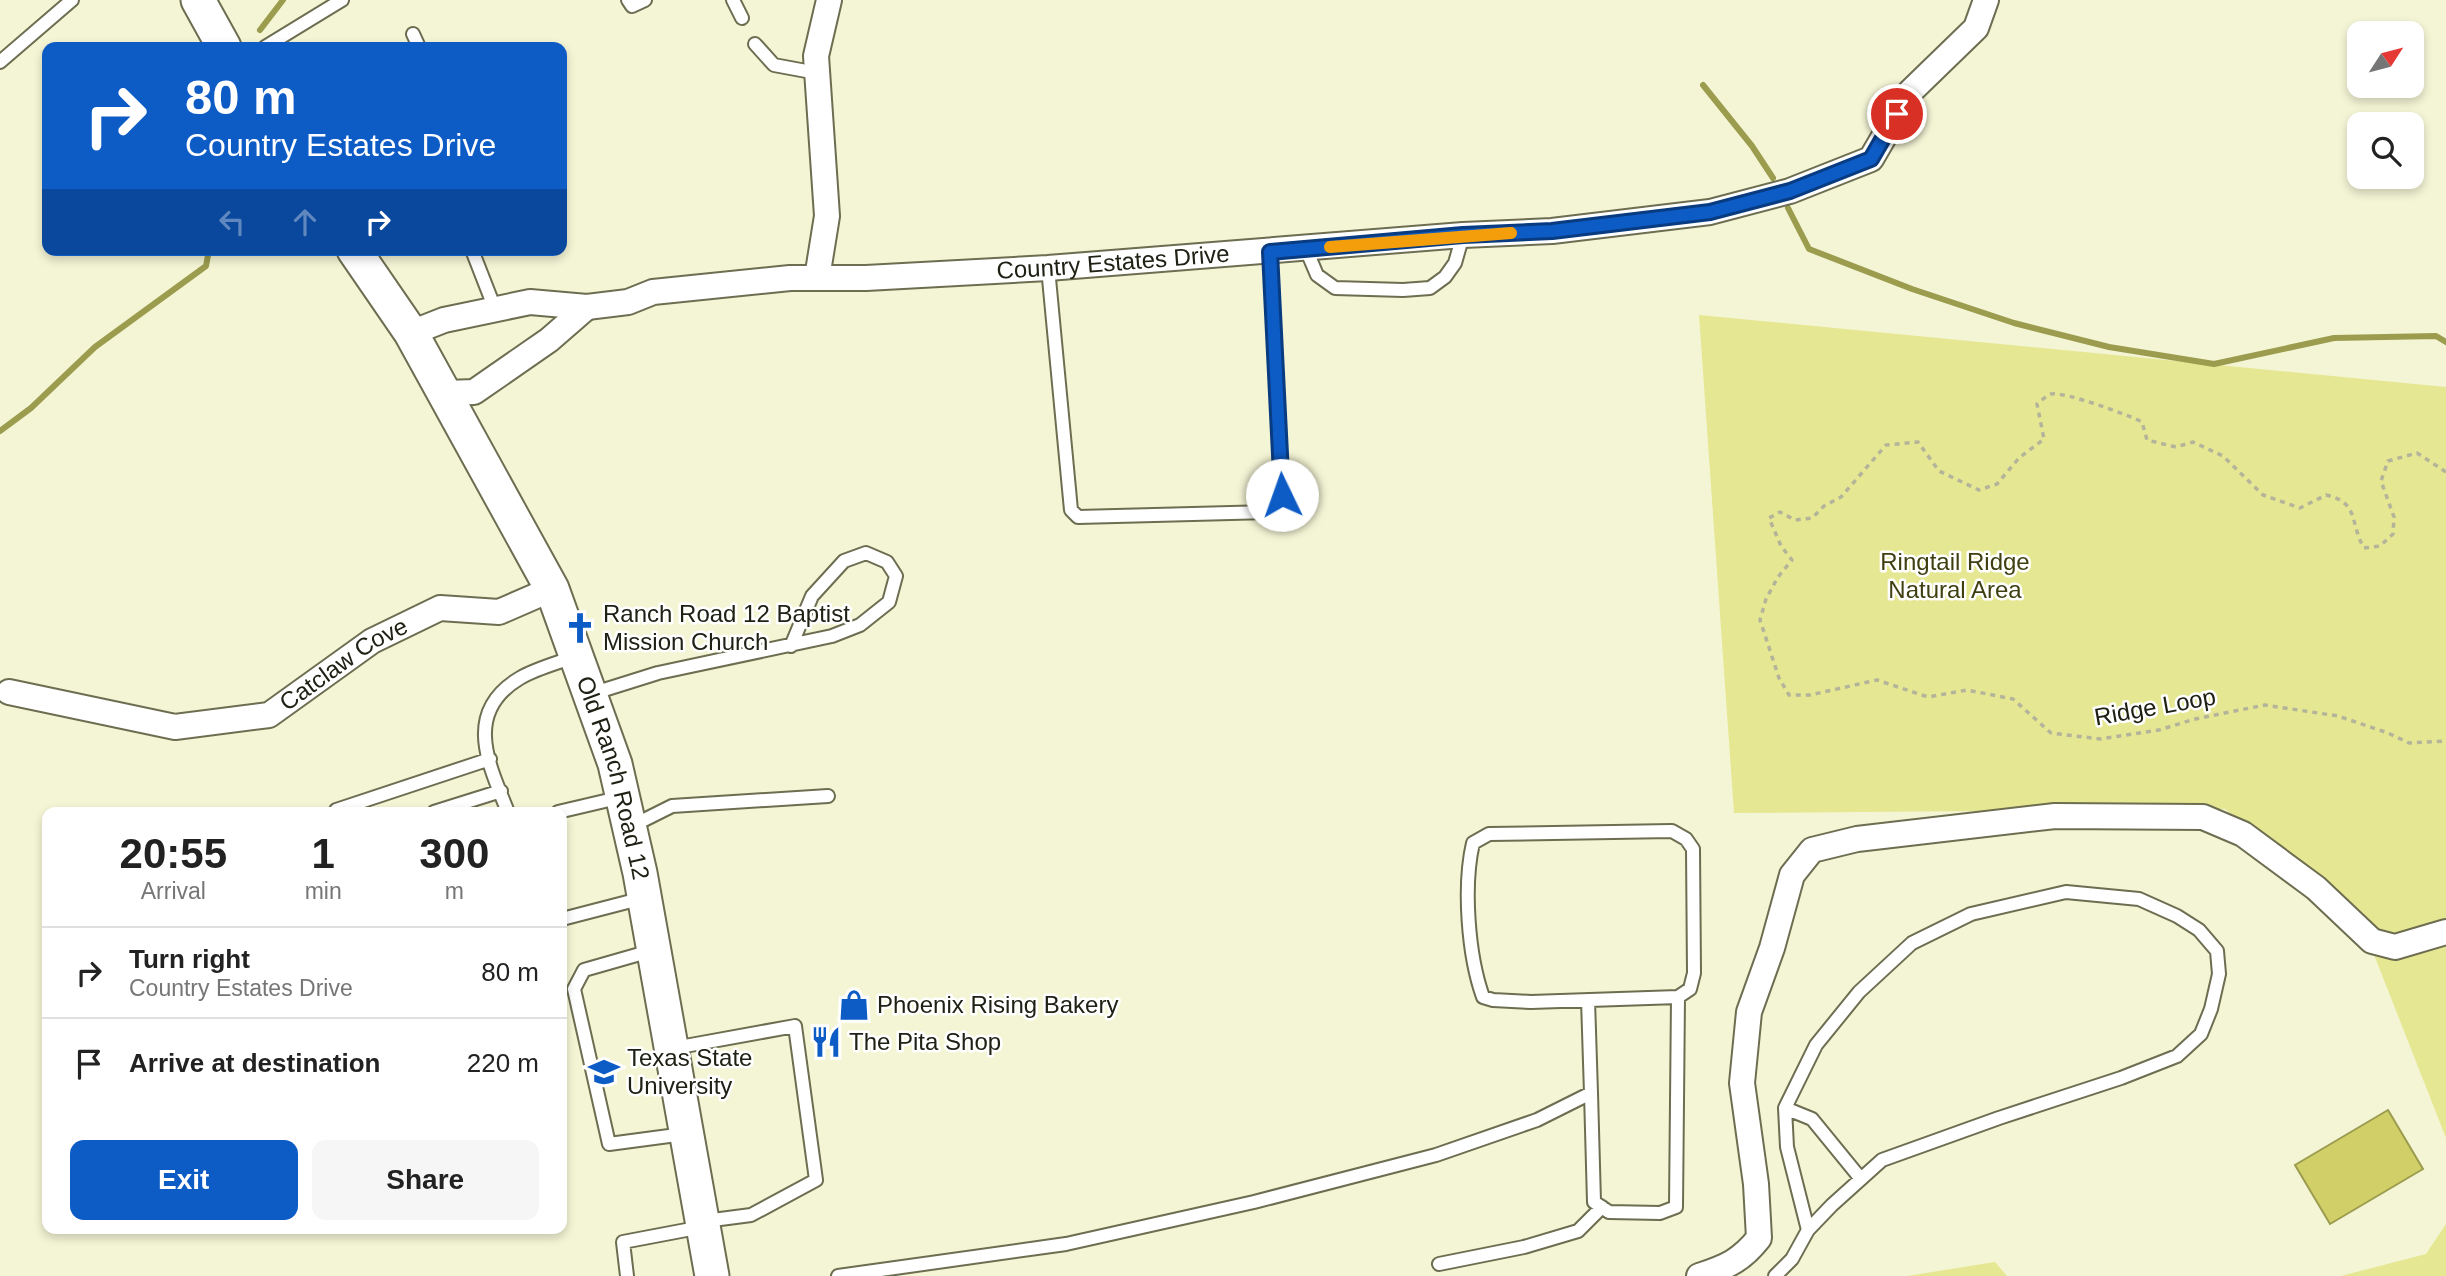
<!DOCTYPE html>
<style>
:root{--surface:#fff;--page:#f6f6f6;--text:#222;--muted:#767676;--line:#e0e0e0;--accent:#0d5bc5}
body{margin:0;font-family:Helvetica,sans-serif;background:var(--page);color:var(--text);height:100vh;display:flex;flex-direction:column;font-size:26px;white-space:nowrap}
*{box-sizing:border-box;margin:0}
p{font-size:23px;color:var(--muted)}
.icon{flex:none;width:38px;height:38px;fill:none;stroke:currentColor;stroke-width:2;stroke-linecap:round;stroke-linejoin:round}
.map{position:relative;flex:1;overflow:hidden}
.sheet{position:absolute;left:42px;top:807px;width:525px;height:427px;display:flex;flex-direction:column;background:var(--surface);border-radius:14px;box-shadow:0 4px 10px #0003}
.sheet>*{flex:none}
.guide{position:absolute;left:42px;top:42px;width:525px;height:214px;border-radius:14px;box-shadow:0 4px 10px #0003;background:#0d5bc5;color:#fff;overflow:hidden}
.needle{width:46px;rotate:54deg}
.fabs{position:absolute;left:2347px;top:21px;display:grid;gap:14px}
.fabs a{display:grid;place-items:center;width:77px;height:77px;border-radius:14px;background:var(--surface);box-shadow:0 4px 10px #0003;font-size:35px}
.pin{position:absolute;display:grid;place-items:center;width:60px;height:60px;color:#fff;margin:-30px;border:4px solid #fff;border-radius:50%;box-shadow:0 2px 7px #0007}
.me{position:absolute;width:77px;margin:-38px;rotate:357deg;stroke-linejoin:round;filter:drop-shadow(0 0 5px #0008)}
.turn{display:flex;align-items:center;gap:24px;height:147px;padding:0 28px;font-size:32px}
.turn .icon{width:91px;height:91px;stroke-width:2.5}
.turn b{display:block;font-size:49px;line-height:60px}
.lanes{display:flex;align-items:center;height:66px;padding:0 28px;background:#0003;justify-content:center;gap:35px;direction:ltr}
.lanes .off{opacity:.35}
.eta{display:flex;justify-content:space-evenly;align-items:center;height:119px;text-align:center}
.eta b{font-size:42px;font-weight:700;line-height:49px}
.action{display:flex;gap:14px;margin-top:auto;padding:14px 28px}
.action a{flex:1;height:80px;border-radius:14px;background:var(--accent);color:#fff;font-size:28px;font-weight:700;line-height:80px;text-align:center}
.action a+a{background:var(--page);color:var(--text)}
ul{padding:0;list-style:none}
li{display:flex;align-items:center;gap:21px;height:91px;padding:0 28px;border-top:2px solid var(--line)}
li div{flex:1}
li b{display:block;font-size:26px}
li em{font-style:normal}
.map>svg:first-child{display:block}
.green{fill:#e6e792}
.water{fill:#d1d068;stroke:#9c9c4f;stroke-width:2}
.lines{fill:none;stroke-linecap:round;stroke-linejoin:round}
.stream{stroke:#9c9c4f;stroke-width:6}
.service-casing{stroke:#6d6d51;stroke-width:16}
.minor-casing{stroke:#6d6d51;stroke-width:28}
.secondary-casing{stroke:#6d6d51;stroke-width:37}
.path{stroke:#b3b49a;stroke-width:3.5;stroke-dasharray:5 5;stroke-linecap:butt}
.service{stroke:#fff;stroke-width:12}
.minor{stroke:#fff;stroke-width:24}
.secondary{stroke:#fff;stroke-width:33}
.route-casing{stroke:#083b80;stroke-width:18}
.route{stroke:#0d5bc5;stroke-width:12}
.slow{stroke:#f59e0b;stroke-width:12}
.labels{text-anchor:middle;stroke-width:5;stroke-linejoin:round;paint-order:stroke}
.street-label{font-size:24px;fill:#202115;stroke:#fff}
.park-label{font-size:24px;fill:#3f3f12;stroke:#fff}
.poi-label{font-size:24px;fill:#202115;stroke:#fff;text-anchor:start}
</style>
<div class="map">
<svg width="2446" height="1276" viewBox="0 0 2446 1276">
<rect width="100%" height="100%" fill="#f4f5d5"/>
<path class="green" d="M1699,315L2446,387V1138L2360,919L2225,809L1734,813Z
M2446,1224V1276H2341L2426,1254Z
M1995,1262L2007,1276H1907Z"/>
<path class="water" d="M2388,1110L2423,1169L2330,1224L2295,1165Z"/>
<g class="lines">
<path class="stream" d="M260,30L283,0
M1703,85L1752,146L1773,178
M1788,208L1809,249L1912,289L2014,323L2109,347L2214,364L2334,338L2436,336L2446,342
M0,431L31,408L95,347L206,266L209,250"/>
<defs>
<path id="service" d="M628,0L632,6L645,0
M733,0L742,18
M413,34L419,47
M755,44L774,65L817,73
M265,47L342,0
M0,62L72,0
M1306,249L1317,275L1335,288L1403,290L1430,288L1445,277L1455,263L1463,235
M472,250L495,309
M1048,268L1071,510L1078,517L1269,512L1282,495L1270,252
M591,694L658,673L832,636L860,625L889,602L896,576L887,562L866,553L844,561L812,596L791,646
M337,812L336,810L490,759
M434,812L501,791
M508,812C488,763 463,712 520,678C537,668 558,663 576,656
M558,812L622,797
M630,827L672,806L828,796
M1672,831L1686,839L1693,849L1694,973L1690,989L1678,997L1531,1002L1493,1000L1483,997C1468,955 1463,886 1473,843L1489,834Z
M562,919L643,898
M654,950L584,970L574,989L609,1144L684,1134
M674,1048L795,1026L816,1180L751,1215L705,1221
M1591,1093L1594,1202L1609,1212L1660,1213L1676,1207L1678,997
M1785,1108L1812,1119L1861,1179
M1439,1264L1524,1247L1578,1231L1602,1207
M627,1276L623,1242L702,1227
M838,1276L1066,1244L1254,1202L1436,1155L1537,1120L1591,1093L1588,1000
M1775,1276L1792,1259L1808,1230L1832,1205L1882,1160L1999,1118L2121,1078L2177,1056L2201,1034L2211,1009L2219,974L2217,951L2199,930L2177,916L2139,899L2066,892L1971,914L1912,943L1859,992L1816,1045L1785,1108L1787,1147L1808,1230"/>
<g id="minor">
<path d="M817,278L827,216L816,56L829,0"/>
<path id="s1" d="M411,333L444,320L530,302L587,307L628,302L653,292L790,278H866L1048,268L1463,235L1552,231L1710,212L1790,191L1871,159L1910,92L1976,28L1986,0"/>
<path d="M446,393L474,392L549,340L587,307"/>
<path id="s2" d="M9,692L175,727L269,715L372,641L440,608L499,612L552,589"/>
<path d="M1699,1276C1726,1267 1741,1261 1759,1238L1756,1184L1742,1083L1749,1012L1772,948L1792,875L1812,850L1857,839L2055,816L2203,817L2243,834L2316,888L2372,941L2395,947L2446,932"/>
</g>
<g id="secondary">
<path d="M198,0L224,47"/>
<path id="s3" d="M354,250L411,333L552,589L615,764L640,873L712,1276"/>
</g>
</defs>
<use href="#service" class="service-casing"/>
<use href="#minor" class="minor-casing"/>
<use href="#secondary" class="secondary-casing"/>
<path class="path" d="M2446,472L2417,453L2388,461L2381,481L2394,517L2393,534L2380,546L2364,548C2349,522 2360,503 2326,495L2300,508L2263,495L2223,456L2193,442L2176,447L2147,440L2142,422C2129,415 2063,391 2051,394C2046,396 2041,401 2037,404L2044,439L2019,458L1997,484L1979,490L1939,471L1918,442L1886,445L1841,497L1824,506L1812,518L1795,520L1780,512L1769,518L1781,546L1792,560L1778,577L1766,599L1760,620L1779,678L1789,695H1810L1877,680L1928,697L1967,690L2013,699L2051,733L2100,739L2159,730L2195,719L2265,705L2338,716L2388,733L2409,743L2446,741"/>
<use href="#service" class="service"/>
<use href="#minor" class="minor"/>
<use href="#secondary" class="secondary"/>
</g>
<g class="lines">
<defs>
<path id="route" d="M1282,495L1270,252L1463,235L1552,231L1710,212L1790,191L1871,159L1897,114"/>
</defs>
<use href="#route" class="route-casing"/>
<use href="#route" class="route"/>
<path class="slow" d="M1330,247L1511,233"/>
</g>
<defs>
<symbol id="church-bare" viewBox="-9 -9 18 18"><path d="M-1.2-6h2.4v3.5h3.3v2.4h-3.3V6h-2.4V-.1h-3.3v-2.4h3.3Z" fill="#0d5bc5" stroke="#fff" stroke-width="2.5" paint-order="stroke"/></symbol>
<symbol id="shop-bare" viewBox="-9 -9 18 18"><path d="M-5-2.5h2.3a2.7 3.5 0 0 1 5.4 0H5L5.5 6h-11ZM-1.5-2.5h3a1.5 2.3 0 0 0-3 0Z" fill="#0d5bc5" stroke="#fff" stroke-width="2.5" paint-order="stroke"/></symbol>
<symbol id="restaurant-bare" viewBox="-9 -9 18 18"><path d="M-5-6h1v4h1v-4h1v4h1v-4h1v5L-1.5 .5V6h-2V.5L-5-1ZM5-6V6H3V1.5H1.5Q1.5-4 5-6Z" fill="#0d5bc5" stroke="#fff" stroke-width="2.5" paint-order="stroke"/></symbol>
<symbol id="university-bare" viewBox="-9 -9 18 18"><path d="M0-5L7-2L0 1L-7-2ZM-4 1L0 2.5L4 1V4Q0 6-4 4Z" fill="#0d5bc5" stroke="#fff" stroke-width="2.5" paint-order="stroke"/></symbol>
</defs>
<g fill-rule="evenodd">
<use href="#church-bare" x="558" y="606" width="44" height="44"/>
<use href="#shop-bare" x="832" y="983" width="44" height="44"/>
<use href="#restaurant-bare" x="804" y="1020" width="44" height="44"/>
<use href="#university-bare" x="582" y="1050" width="44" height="44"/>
</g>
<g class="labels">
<g class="street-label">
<text dy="8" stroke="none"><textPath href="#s1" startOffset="710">Country Estates Drive</textPath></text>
<text dy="8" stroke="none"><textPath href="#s2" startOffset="355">Catclaw Cove</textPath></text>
<text transform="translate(2155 707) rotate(-10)" y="8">Ridge Loop</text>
<text dy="8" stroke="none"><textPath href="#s3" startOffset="592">Old Ranch Road 12</textPath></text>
</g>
<g class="park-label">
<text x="1955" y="570">Ringtail Ridge<tspan x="1955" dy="28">Natural Area</tspan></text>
</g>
<g class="poi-label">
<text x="603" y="622">Ranch Road 12 Baptist<tspan x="603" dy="28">Mission Church</tspan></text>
<text x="877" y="1013">Phoenix Rising Bakery</text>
<text x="849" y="1050">The Pita Shop</text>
<text x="627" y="1066">Texas State<tspan x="627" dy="28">University</tspan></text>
</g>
</g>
</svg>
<div class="fabs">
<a><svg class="needle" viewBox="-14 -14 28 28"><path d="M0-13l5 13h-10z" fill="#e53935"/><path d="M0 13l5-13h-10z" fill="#767676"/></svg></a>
<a><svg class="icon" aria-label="search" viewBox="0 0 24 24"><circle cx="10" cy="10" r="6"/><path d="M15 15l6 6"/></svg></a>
</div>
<div class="pin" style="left:1897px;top:114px;background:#d93025"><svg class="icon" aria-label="arrive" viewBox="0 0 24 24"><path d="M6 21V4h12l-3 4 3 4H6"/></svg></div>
<svg class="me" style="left:1282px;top:495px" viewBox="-20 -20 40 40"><circle r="19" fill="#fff"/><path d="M0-13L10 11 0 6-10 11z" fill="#0d5bc5"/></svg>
<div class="guide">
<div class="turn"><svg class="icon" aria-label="right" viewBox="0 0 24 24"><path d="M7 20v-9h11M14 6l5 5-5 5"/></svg><div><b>80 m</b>Country Estates Drive</div></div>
<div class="lanes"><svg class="icon off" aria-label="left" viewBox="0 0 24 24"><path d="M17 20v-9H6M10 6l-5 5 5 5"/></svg><svg class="icon off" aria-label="ahead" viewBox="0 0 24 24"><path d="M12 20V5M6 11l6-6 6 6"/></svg><svg class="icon" aria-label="right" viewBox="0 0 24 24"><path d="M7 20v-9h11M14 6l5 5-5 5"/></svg></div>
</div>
<section class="sheet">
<div class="eta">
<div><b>20:55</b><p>Arrival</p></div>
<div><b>1</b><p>min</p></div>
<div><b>300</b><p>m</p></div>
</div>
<ul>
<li><svg class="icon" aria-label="right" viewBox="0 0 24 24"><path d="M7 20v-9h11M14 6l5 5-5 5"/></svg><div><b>Turn right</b><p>Country Estates Drive</p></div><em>80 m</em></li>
<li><svg class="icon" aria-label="arrive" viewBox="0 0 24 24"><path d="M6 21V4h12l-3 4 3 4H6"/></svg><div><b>Arrive at destination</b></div><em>220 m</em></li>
</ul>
<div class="action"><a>Exit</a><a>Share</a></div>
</section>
</div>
